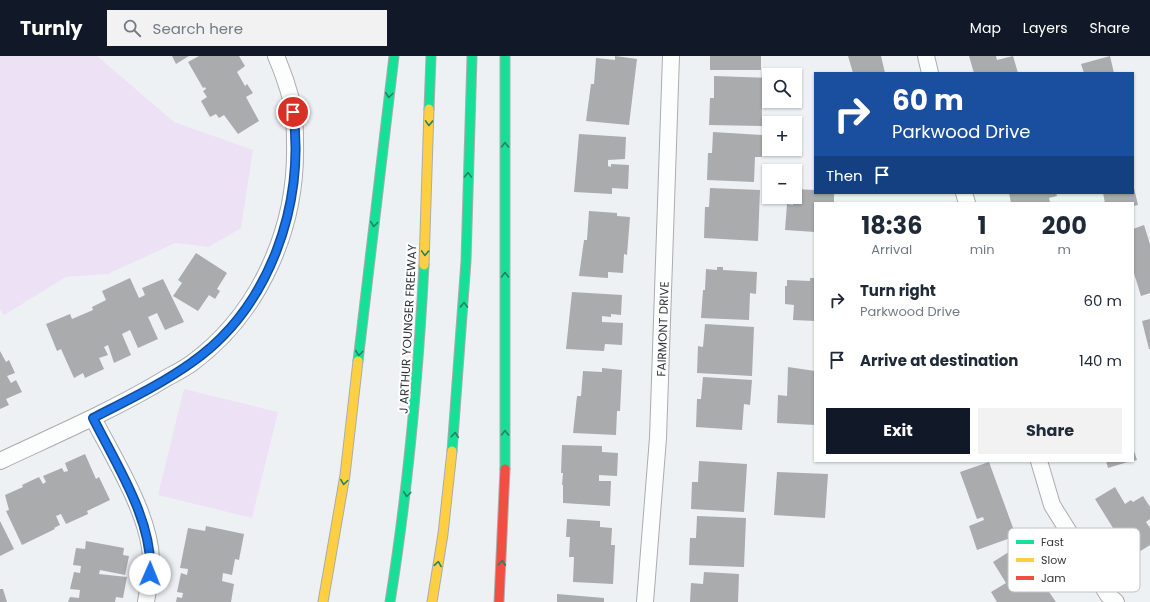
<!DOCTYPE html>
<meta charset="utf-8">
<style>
:root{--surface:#fff;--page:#f2f2f3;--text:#1f2937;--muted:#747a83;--accent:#111827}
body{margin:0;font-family:Poppins,sans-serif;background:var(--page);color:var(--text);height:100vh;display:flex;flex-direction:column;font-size:15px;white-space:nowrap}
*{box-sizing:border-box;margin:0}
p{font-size:13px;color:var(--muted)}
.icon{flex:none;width:22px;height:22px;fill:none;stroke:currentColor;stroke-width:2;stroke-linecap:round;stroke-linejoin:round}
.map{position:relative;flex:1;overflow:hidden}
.sheet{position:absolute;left:814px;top:146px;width:320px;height:260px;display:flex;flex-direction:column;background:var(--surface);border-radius:0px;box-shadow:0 1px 3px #0004}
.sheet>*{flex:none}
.banner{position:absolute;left:814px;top:16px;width:320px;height:122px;border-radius:0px;box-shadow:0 1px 3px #0004;background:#1a4fa0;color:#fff;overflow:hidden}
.buttons{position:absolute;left:762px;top:12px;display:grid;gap:8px}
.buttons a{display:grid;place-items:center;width:40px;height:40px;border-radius:0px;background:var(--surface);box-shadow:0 1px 3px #0004;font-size:20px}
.pin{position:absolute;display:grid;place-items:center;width:34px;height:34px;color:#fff;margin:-17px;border:2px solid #fff;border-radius:50%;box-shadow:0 1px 4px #0007}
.me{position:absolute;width:44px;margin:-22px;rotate:1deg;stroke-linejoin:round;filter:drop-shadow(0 0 3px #0008)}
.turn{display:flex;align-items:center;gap:14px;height:84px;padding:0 12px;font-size:18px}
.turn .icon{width:52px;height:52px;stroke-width:2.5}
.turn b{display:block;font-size:28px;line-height:34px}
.then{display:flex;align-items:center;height:38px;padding:0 12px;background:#0003;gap:8px;font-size:15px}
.eta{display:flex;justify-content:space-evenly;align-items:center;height:68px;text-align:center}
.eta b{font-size:24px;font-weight:700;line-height:28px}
.primary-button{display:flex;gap:8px;margin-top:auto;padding:8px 12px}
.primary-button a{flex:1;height:46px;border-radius:0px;background:var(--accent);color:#fff;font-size:16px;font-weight:700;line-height:46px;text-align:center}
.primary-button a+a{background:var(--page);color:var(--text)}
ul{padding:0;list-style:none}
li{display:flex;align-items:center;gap:12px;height:60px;padding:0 12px}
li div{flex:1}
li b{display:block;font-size:15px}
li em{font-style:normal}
header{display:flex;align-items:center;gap:24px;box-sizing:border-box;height:56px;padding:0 20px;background:var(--accent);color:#fff}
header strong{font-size:19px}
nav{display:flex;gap:22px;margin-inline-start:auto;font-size:14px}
.search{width:280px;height:36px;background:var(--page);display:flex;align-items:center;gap:10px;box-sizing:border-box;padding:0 14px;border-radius:0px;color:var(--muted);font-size:15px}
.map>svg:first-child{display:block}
.green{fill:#ece1f5}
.building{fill:#a9abad}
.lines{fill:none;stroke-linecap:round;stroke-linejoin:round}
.street-casing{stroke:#aaacae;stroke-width:18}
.fast-casing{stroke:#aaacae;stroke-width:11}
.slow-casing{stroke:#aaacae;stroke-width:11}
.jam-casing{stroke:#aaacae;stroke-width:11}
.street{stroke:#fcfdfd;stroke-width:16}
.fast{stroke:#16e098;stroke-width:9}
.slow{stroke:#ffcf43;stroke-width:9}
.jam{stroke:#f24e42;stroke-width:9}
.oneway{stroke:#258163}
.route-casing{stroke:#114b97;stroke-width:10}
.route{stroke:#1a73e8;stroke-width:7}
.labels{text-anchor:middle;stroke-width:4;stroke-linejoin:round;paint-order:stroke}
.street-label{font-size:12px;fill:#323437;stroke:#fff}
.key{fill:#fff;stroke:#c2c2c3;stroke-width:1}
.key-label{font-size:11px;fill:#323437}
</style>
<header>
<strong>Turnly</strong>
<div class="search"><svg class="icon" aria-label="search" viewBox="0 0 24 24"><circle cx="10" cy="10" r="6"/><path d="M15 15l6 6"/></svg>Search here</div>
<nav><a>Map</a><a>Layers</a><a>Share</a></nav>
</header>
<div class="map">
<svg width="1150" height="546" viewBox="0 0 1150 546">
<rect width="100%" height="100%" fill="#eef1f4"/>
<path class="green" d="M0,0H97L174,66L253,94L241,172L209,191L175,187L108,218L66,221L4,259L0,253Z
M184,333L278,356L252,462L158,439Z"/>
<path class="building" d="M172,0H189L176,8Z
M199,0H239L245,10L237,16L245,30L247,28L253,37L246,41L259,65L238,78L224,59L219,62L216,58L210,61L201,45L207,41L203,35L206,33L205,31L203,32L188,6Z
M615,0L637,3L629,69L586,65L591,28H594L596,2L615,4Z
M710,0H761V14H710Z
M848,0H881L885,17H853Z
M969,0H996L997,4L1013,0L1018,17H974Z
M1110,0L1114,17H1084L1081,8Z
M714,20L769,22V40H762V70L709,69L710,42H714Z
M713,76L762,79V101H755L754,126L707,124L708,97H712Z
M579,78L626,81L625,103L608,104V110L611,111V108L629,109L628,133L612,132V138L574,136Z
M710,132L760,134L758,185L704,182L705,151H709Z
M1134,132L1138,149L1133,150V147H1105L1103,137H1133Z
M795,133L815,134V137H834V147H815V176L785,174L787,148L793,149Z
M1009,137H1056L1057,140L1049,142L1050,146L1048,147H1011Z
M589,155L617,157V160L630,161L627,199L624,198L623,217L608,216V222L579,220L584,184H587Z
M1144,169L1150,188V237L1141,240L1133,214V173Z
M196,197L227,217L217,233L220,235L215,243L209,239L198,255L173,240L182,227L178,224Z
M717,211H723V214L757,216L756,238L750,237L749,264L701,262L703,234H705L706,213L717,214Z
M130,222L139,242L145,239L142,232L163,223L184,266L165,274L157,257L148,261L158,283L138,292L130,274L122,278L131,299L114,307L108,289L104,291L108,299L99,302L104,313L85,322L83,317L74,322L61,293L57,295L46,268L70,258L72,263L93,254L92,251L106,244L102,235Z
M810,222H815V265L793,264L794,249L785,248V230H787V224L810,225Z
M572,236L622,239L621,259L611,258V261L602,260V266L623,267L622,289L605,288L604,295L566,293Z
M1150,263V293H1149L1142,265Z
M705,268L754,271L752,320L697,317L698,290L703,291Z
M0,295L6,306L9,304L15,317L7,320L11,327L16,324L22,336L6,343L9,349L0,353Z
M788,311L815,315V369L777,367L778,339L787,340Z
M602,312L622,314L620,355H617L616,379L573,377L577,340H581L583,315L602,316Z
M703,321L752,324L750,349L744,348L742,374L696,371L697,343H701Z
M562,389L602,390V396L618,397L617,420L599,419V425H611L610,450L563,447V429H562L563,417H561Z
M1133,392L1137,404L1133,405Z
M85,398L96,423L99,421L110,444L87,455L88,458L66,468L61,458L56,460L60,469L54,472L55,473L22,489L6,455L9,454L5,439L23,431L22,429L39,421L43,428L46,426L43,420L62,412L64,416L68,415L65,407Z
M699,405L747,408L744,456L691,453L692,426H698Z
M1106,405H1131L1108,412Z
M989,406L1016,480L977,494L969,470L984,464L983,461L977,463L960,416Z
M777,416L828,418L825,462L774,459Z
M1115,431L1125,448L1131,444L1133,446L1143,440L1150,451V463L1146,466L1150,472V489L1131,501L1095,443Z
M697,460L746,462L744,511L689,509L690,482H696Z
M567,463L600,465V471L612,472L611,489H615L613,528L573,526L574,501H569L570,481H566Z
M0,465L14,493L0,500Z
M206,470L244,478L239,504L235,503L232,519L223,517L222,525L234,528L231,546H176L177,541L182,542L183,537L177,536L181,517L187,519L188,513L180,512L188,472L205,475Z
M86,485L124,492L123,499L129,500L125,519L100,514L99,518L127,521L123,542L116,541L115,546H68L70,541L79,542L80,534L70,533L74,516L80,517L81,510L73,509L76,492L85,493Z
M1021,488L1036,511L1033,513L1056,546H997L991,536L1006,527L993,506Z
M704,516L739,518L738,546H690L691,527L703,528Z
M0,533H3L7,546H0Z
M557,538L604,542V546H557Z"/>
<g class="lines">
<defs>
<path id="street" d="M926,0L930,17
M964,137L967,147
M93,362C113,401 150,459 151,503C152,517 148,532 146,546
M0,405C53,380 107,357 158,327C169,320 181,315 192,307C260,257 297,172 295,88C295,73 295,58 291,43C287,28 282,14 276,0
M1039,405L1052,449L1108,539L1116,546
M645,546L658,382L671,0"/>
<path id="fast" d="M505,0V413
M429,53L431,0
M358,305L394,0
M452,395L466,205L472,0
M390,546C408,434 418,323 424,209"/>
<path id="slow" d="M424,209L429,53
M323,546L345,419L358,305
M432,546L443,478L452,395"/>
<path id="jam" d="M499,546L505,413"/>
</defs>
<use href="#street" class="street-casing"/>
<use href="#fast" class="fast-casing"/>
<use href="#slow" class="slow-casing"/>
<use href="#jam" class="jam-casing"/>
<use href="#street" class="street"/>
<use href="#fast" class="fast"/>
<use href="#slow" class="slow"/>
<use href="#jam" class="jam"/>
</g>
<defs><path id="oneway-chevron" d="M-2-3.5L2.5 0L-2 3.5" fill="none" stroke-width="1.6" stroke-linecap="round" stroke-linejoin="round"/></defs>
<g class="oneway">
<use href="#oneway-chevron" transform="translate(389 39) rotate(97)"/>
<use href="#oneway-chevron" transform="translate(429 67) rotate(92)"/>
<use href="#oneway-chevron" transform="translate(505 89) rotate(-90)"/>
<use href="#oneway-chevron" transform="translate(468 119) rotate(-88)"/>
<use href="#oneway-chevron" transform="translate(374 168) rotate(97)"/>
<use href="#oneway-chevron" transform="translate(425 197) rotate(92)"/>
<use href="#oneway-chevron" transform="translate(505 219) rotate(-90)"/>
<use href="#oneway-chevron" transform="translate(464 249) rotate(-88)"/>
<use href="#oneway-chevron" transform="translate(359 297) rotate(97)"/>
<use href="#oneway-chevron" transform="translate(505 377) rotate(-90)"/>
<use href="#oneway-chevron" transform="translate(455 379) rotate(-84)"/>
<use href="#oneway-chevron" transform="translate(344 426) rotate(98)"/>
<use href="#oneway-chevron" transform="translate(407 438) rotate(97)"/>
<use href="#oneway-chevron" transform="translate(502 507) rotate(-87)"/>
<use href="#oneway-chevron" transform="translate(438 508) rotate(-81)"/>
</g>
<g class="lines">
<defs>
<path id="route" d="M150,518C154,466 116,408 93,362C126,345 160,329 191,307C269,253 306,148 293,56"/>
</defs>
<use href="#route" class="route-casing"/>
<use href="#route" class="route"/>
</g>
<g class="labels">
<g class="street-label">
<text transform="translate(408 273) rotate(-87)" y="4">J ARTHUR YOUNGER FREEWAY</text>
<text transform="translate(663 273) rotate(-88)" y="4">FAIRMONT DRIVE</text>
</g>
</g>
<rect x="1008" y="472" width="132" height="64" rx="6" class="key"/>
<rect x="1016" y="484" width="18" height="4" fill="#16e098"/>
<rect x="1016" y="502" width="18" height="4" fill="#ffcf43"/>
<rect x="1016" y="520" width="18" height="4" fill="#f24e42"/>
<g class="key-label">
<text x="1041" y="490">Fast</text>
<text x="1041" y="508">Slow</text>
<text x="1041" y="526">Jam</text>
</g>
</svg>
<div class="buttons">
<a><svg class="icon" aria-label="search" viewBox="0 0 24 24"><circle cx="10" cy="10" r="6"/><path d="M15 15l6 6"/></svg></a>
<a>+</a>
<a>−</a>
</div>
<div class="pin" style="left:293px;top:56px;background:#d93025"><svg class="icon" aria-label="arrive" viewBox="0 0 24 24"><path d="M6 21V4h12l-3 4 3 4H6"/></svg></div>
<svg class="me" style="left:150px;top:518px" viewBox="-20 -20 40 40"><circle r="19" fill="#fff"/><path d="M0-13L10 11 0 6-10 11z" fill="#1a73e8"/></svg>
<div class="banner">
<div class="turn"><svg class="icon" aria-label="right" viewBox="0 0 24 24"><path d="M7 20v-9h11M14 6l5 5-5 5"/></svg><div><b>60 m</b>Parkwood Drive</div></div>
<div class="then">Then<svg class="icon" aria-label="arrive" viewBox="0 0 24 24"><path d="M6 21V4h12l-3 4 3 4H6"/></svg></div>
</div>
<section class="sheet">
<div class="eta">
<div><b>18:36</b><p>Arrival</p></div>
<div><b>1</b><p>min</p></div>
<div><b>200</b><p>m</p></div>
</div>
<ul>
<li><svg class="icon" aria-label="right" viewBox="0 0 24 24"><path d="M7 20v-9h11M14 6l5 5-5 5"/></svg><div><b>Turn right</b><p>Parkwood Drive</p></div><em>60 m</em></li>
<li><svg class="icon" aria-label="arrive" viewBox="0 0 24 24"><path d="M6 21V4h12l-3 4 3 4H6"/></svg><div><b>Arrive at destination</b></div><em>140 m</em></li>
</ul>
<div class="primary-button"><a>Exit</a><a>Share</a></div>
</section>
</div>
